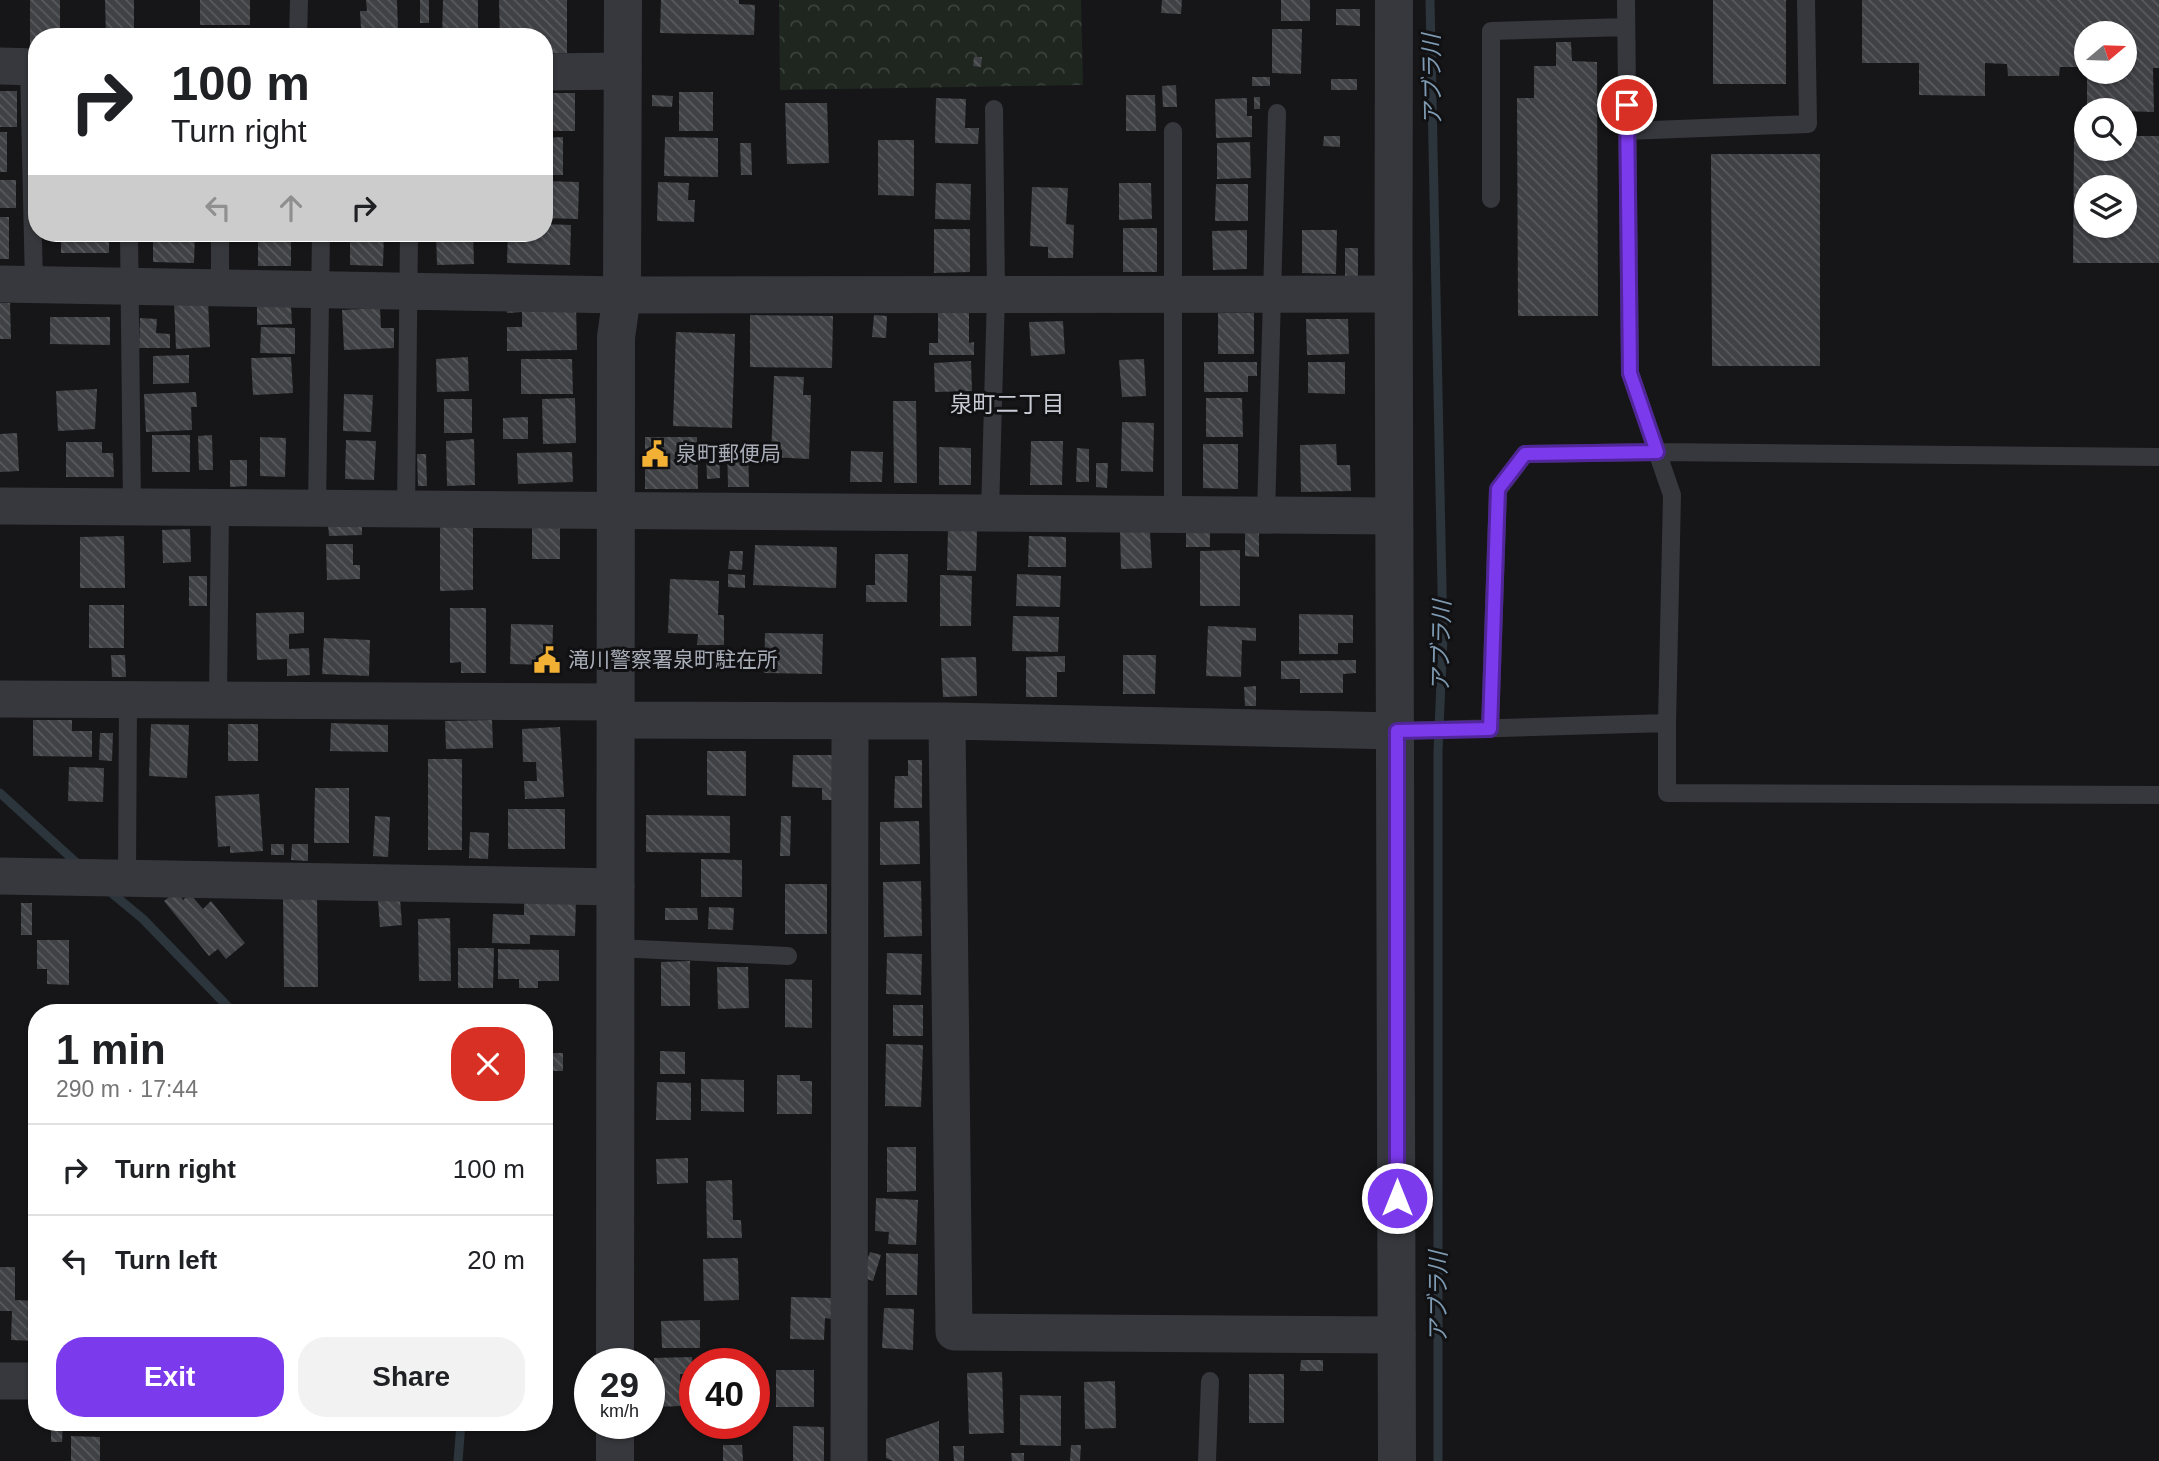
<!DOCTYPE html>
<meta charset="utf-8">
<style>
:root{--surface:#fff;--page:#f2f2f2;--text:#202124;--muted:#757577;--line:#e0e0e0;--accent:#7c3aed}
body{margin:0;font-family:Arial,"Noto Sans JP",sans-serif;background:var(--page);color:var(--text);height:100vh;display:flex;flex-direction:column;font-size:26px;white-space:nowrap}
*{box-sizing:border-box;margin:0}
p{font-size:23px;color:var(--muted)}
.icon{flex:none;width:38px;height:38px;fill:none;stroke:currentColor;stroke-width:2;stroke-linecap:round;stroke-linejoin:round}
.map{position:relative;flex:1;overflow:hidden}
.details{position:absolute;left:28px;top:1004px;width:525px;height:427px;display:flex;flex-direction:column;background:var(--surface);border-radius:28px;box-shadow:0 2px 5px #0004}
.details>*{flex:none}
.guide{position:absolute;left:28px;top:28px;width:525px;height:214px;border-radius:28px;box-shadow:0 2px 5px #0004;background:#fff;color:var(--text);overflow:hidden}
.needle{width:46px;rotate:71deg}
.tools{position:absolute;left:2074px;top:21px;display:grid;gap:14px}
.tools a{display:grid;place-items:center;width:63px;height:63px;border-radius:50%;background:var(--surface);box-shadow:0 2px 5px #0004;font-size:35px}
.speed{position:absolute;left:574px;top:1348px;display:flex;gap:14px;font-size:35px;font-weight:700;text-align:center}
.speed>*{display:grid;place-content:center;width:91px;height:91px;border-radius:50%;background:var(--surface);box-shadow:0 2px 5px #0004;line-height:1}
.speed small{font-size:18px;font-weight:400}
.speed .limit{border:10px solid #d22;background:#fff;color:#111}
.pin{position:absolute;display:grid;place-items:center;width:60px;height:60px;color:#fff;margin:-30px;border:4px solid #fff;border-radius:50%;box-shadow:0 2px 7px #0007}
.me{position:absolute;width:77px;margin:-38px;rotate:0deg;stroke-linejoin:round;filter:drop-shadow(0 0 5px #0008)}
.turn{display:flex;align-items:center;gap:24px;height:147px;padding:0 28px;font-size:32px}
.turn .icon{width:91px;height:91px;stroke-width:2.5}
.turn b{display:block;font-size:49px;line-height:60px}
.lanes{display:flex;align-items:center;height:66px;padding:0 28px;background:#0003;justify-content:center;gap:35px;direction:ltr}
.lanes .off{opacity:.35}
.round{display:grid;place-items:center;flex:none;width:74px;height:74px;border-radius:28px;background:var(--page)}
.headline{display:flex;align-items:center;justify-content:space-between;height:119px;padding:0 28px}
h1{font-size:42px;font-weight:700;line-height:52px}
.action{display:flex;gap:14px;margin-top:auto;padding:14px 28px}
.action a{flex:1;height:80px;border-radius:28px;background:var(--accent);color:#fff;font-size:28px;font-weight:700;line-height:80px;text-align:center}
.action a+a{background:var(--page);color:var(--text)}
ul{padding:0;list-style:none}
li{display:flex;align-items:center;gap:21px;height:91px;padding:0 28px;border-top:2px solid var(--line)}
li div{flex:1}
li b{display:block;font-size:26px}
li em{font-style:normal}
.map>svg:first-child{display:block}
.park{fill:url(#park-crowns)}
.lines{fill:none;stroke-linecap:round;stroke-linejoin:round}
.stream{stroke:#2c353c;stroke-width:9}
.building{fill:url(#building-back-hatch);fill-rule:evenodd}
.service{stroke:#37383d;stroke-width:18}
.minor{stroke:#37383d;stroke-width:37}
.tertiary{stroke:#37383d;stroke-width:38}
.route-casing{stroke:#51269a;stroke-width:18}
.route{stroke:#7c3aed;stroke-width:12}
.labels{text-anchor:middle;stroke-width:6;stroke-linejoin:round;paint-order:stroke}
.poi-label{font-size:21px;fill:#a8adb8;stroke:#111113;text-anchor:start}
.water-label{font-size:23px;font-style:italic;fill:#7f9bb3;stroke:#111113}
.neighbourhood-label{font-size:23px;fill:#c9ccd4;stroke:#111113}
</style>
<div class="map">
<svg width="2159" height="1461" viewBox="0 0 2159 1461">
<defs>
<pattern id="park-crowns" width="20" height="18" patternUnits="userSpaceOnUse" patternTransform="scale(1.75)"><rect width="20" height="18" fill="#1e261f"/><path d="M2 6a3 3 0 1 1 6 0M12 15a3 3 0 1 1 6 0" fill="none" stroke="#3c433d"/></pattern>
<pattern id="building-back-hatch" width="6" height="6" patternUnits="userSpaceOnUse" patternTransform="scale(1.75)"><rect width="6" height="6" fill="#404145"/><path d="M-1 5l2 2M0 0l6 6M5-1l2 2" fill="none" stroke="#595a5e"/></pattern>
</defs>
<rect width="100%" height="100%" fill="#161618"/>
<path class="park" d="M779,0H1081L1083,85L780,90Z"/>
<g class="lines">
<path class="stream" d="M1430,0L1443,637L1438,751V1461
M0,793L79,865
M108,890L143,919L234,1013
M458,1461L461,1423"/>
</g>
<path class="building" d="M30,0H60V37H37V44H30Z
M105,0H134V37H106Z
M200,0H250V25H200Z
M366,0H397L398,29L361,28L360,11H367Z
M420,0H429V23H420Z
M443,0H478V37H442Z
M499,0H567V53L544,54V37H500Z
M661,0H739V4L755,5L754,35L660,33Z
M1162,0H1182L1181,14L1161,13Z
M1281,0H1310V21H1281Z
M1713,0H1786V84H1713Z
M1862,0H2159V68H2153L2154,112L2087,110V72H2124V33H2086V67H2060L2059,76H2008L2007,64L1985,63V96L1919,95V63H1862Z
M1336,9H1360V26L1336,25Z
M1272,29H1302L1301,74L1272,73Z
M346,33L377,35V37H346Z
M1556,42H1571L1572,61L1597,62L1598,316H1518L1517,98H1534V66H1556Z
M974,57H982L981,67L973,66Z
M1252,77H1270V86H1252Z
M1331,79H1357V90H1331Z
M1176,85L1177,107H1163L1162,86Z
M0,91H17V127H0Z
M679,92H713V131H679Z
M544,93H575V131H544Z
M652,95L673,96L672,107L652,106Z
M1126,95H1155L1156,131H1126Z
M1254,97H1260V109H1254Z
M936,98L966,99L965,128H979L978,144L935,143Z
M1247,98V116H1252V137L1216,138L1215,99Z
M785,103H827L829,163L787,164Z
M0,132H7V172H0Z
M1324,136H1340V147L1323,146Z
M2074,136H2086V149H2124V136H2159V263H2073ZM2086,187H2124V226H2086Z
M563,137V175H544V138Z
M665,137L718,138V177L664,176Z
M878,140H914V196L878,195Z
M1250,142L1251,178L1217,179V143Z
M740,143H751L752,175H741Z
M1711,154H1820V366H1712Z
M0,180H16V208H0Z
M544,181L579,182L578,219L544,218Z
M658,182L689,183L688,200H695L694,222L657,221Z
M936,183L971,184L970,220L935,219Z
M1119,183H1151L1152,219L1119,220Z
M1216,184H1248V221H1215Z
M1032,187L1068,188L1066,224L1074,225L1073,258H1048V247L1030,246Z
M0,217H9V259H0Z
M544,224L571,225L570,265L507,263L508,233H544Z
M1123,228H1157V272H1123Z
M934,229H970V272L934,273Z
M1247,230V269L1213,270L1212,231Z
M1302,230H1337L1336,274L1302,273Z
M61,233H109V253H61Z
M165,233H195L194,263L153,262V239H165Z
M258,233H291V266H258Z
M350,233H384L383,266L350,265Z
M436,233H473L474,264L437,265Z
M1345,248H1358V278H1345Z
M208,300L210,347L176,349L174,301Z
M0,303H10L11,339H0Z
M576,304L577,350L507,351V327H522V312L507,313V305Z
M291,306L292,324L257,325V307Z
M380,308L381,328H394V348L344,350L342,310Z
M938,313H969V343L974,342V355H929V343H938Z
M1218,313H1254V354H1218Z
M750,315L833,316L832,368L750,367Z
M874,315L887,316L886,338L872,337Z
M50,317H110V345L50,344Z
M140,318L157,319L156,333L170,334V348H139Z
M1306,319H1348L1349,354L1307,355Z
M1063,321L1065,354L1031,356L1029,322Z
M261,327L295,328V354L260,353Z
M676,332L735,334L732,428L673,426Z
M189,355V383L153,384V356Z
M291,357L293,393L253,395L251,358Z
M468,357L469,391L437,392L436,359Z
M521,359H572L573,394H521Z
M1144,359L1146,396L1122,397L1119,360Z
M971,361L972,391L935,392L934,363Z
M1204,362H1257V376H1248V392H1204Z
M1308,362H1345V394L1308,393Z
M774,376L804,377L803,395H811L809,459L771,457Z
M97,389L95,429L58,431L56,391Z
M196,392L197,407H191L192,430L146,432L144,394Z
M344,394L373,395L371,432L343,431Z
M575,398L576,443L543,444L542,399Z
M1206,398H1242L1243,437H1206Z
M444,399H472V433H444Z
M893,401H916L917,483H894Z
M528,417V439H503V418Z
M1122,422L1154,423L1153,472L1121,471Z
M17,433L19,471L0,472V434Z
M152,435H190V472H152Z
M212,435L213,470H199L198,436Z
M260,437L286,438L285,477L260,476Z
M645,437H697L698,489H645Z
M474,439L475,485L447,486L446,441Z
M346,440L376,441L374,480L345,479Z
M1031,441H1063L1062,485H1030Z
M66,442H102V453H113L114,477H66Z
M748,443L749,487H728L727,444Z
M1203,444H1238V489L1203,488Z
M1336,444L1337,465H1350L1351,491L1301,492L1300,445Z
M939,447L971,448V485H939Z
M1077,448L1089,449V482H1076Z
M706,451H719L720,478L707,479Z
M851,451L883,452L882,482H850Z
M572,452L573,482L518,484L517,453Z
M417,454H426L427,486H418Z
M230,460H247V486L230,487Z
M1096,463H1108L1107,488L1096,487Z
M362,523V535L329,536L328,524Z
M440,524H473V590L440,591Z
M532,524L560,525V559H532Z
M1186,524H1210V547H1186Z
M190,529L191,562L163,563L162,530Z
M948,529L977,530L976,571L947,570Z
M1245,530H1259V557L1245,556Z
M1120,532H1150L1152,568L1121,569Z
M124,536L125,588H80V537Z
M1029,536L1066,537V567H1028Z
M326,544H353V565H360V579L327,580Z
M755,545L837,547L836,588L753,585Z
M1240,550V606H1200V551Z
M730,551H743L742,570L728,569Z
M875,554H908L907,602H866V585H875Z
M728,574L745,575V588L728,587Z
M1017,574L1061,576L1060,607L1016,606Z
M940,575L972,576L971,626H940Z
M189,576H207V606H189Z
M670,579L719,581L718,615H724V645H697L698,634L668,633Z
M89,605H124V648H89Z
M450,608H486V673H461V662L450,663Z
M304,612V633L289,634V649L309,648L310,675L287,676V659L257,660L256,613Z
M1299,614L1353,615V643H1338V654H1299Z
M1013,616L1059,617L1058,652L1012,651Z
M511,624L553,625L552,665L510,664Z
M1208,626L1256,628V641L1242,640L1241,677L1206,676Z
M765,633L823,634L822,674L764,673Z
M324,638L370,640L369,676L322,674Z
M111,655H125L126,677H112Z
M1123,655H1156L1155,694H1123Z
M1065,656V672H1057V697H1026V657Z
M976,657L977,696L943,697L941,658Z
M1356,660V673L1343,674V693H1300V679H1281V661Z
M1256,686V706H1245L1244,687Z
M33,720H72V731H92V757L33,756Z
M492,720L493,748L446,749L445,721Z
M331,723L388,725V752L330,751Z
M151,724L189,725L187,778L149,776Z
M228,724H258V761H228Z
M560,727L564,797L525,799L524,781H537L536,762H523L522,729Z
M100,733H113L112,761L99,760Z
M707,751H746V796L707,795Z
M793,755H836V800H822V788L792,787Z
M428,759H462V850H428Z
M908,760H922V808H894L895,776H908Z
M69,767L104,768L103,802L68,801Z
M315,788H349V843H314Z
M259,794L263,851L230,853V846L218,847L215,796Z
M508,809H565V849H508Z
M646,815L730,816V853L646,852Z
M375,816L390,817L388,857L373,856Z
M781,816H791L790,856H780Z
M919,821L920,864L880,865V822Z
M470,832L489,833L488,859L469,858Z
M271,844H284V855H271Z
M292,844H308V861L291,860Z
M701,859L742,860V897H701Z
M921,881L922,936L884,937L883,882Z
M785,884H827V934H785Z
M177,891L183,900L190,894L203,909L211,901L245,943L226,959L218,949L209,956L164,901Z
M317,894L318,987H284L283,895Z
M524,898L576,900L575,936L530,935V944L492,943L493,914L524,915Z
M400,899L402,925L380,927L378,900Z
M21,903H32V935H21Z
M709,907L734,908L733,930L708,929Z
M665,908H697L698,920H665Z
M450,918L451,981H419L418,919Z
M37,940H69V985L47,984V969H37Z
M458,948H494L493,988H458Z
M498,949L559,950V981H538V988H519V979H498Z
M887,953L922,954L921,995L886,994Z
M690,961V1006H661V962Z
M717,967H748L749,1008L718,1009Z
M785,979L812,980V1028L785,1027Z
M893,1005H923V1036H893Z
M886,1044L923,1045L921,1107L885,1106Z
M660,1051L685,1052V1074H660Z
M551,1053H563V1071H551Z
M777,1075H800V1081H812V1114H777Z
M701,1079L744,1080V1112L701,1111Z
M657,1082L691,1083V1120H656Z
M887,1147H916V1191L887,1192Z
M688,1158V1183L657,1184L656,1159Z
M732,1180L733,1220H741L742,1238H707L706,1181Z
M876,1198L918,1200L916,1245L888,1244L889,1232L875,1231Z
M870,1252L881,1255L873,1281L861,1277Z
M886,1253L918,1254L917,1295H886Z
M738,1258L739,1300L704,1301L703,1259Z
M0,1267H15V1300L37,1301V1341L11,1340L12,1311H0Z
M791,1297L832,1298L831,1319L825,1318L824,1340L790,1339Z
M884,1308L914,1309L913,1350L882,1348Z
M700,1320V1348H662L661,1321Z
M692,1357L693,1374H680L681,1406L655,1407L654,1358Z
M1301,1360H1323V1371H1300Z
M776,1370H814V1407H776Z
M1002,1372L1004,1433L969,1434L967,1373Z
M1249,1374H1284V1423H1249Z
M1115,1381L1116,1428L1085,1429L1084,1382Z
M1020,1395L1061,1396V1446L1020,1445Z
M939,1421V1461H893L886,1458V1439Z
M51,1423H63L62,1442H51Z
M793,1426L824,1427V1461H793Z
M71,1436L100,1437V1461H71Z
M723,1445H742L743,1461H723Z
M1071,1445H1081L1080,1461H1070Z
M953,1446H964V1461H954Z
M1011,1453H1024V1461H1012Z"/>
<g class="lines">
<path class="service" d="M1626,0L1630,373L1672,495L1667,723
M298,37L299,0
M29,67L34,284
M1627,131L1808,124L1806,0
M1491,199V31L1626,27
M129,233L132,507
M220,233V288
M317,508L321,233
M406,509L409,233
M990,513L996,294L994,109
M1173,515V131
M1266,515L1277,113
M218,700L220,508
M1490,728L1498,490L1525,454L1657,452L2159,457
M1397,731L1667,723V793L2159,795
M127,878L128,700
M616,948L788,956
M1207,1461L1210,1381"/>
<path class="minor" d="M0,66L37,67
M544,72L623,71
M0,284L622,295L1393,294
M0,506L1392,516
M0,699L615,702
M616,720L947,721L1397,731
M947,721L954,1332L1397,1335
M0,876L616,887
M0,1381H37
M849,1461L850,721"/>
<path class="tertiary" d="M1394,0C1392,487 1397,974 1397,1461
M615,1363L616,337L622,295L623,0
M615,1461V1423"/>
</g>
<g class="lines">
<defs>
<path id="route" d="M1397,1198V731L1490,729L1498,489L1525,454L1657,452L1630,373L1627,105"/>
</defs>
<use href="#route" class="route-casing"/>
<use href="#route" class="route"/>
</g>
<defs>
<symbol id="civic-bare" viewBox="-9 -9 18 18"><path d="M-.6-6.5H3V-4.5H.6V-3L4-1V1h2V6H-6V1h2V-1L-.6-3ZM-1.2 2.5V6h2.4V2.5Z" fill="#f2b134" stroke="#111113" stroke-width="2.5" paint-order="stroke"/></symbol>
</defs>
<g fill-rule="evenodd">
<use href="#civic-bare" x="636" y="435" width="38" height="38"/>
<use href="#civic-bare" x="528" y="641" width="38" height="38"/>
</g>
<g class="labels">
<g class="poi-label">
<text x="676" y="461">泉町郵便局</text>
<text x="568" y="667">滝川警察署泉町駐在所</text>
</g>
<g class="water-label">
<text transform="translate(1432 80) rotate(-91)" y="8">アブラ川</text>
<text transform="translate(1441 646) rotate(-89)" y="8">アブラ川</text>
<text transform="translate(1438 1297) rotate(-90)" y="8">アブラ川</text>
</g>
<g class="neighbourhood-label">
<text x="1007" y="412">泉町二丁目</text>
</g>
</g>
</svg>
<div class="tools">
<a><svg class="needle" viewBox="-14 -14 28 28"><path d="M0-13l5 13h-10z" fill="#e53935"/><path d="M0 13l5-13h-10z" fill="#757577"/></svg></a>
<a><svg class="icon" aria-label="search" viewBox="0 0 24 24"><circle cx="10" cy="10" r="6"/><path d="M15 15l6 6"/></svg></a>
<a><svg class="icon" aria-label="layers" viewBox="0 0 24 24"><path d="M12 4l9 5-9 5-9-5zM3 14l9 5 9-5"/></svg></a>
</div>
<div class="speed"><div>29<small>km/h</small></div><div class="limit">40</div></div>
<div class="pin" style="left:1627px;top:105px;background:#d93025"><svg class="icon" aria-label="arrive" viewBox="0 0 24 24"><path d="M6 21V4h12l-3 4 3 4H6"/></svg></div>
<svg class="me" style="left:1397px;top:1198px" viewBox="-20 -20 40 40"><circle r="17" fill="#7c3aed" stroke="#fff" stroke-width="3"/><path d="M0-11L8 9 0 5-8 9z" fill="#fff"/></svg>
<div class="guide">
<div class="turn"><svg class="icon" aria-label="right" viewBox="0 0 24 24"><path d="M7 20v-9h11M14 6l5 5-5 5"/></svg><div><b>100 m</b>Turn right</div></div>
<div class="lanes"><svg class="icon off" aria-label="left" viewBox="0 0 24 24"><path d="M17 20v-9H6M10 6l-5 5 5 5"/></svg><svg class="icon off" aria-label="ahead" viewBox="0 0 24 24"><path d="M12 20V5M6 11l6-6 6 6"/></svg><svg class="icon" aria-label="right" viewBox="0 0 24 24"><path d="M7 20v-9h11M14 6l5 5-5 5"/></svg></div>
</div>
<section class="details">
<div class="headline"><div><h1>1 min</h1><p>290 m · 17:44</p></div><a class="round" style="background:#d93025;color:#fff"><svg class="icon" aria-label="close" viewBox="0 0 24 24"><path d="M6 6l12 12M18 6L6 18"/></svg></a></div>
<ul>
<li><svg class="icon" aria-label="right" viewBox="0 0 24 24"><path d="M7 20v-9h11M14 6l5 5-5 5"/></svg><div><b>Turn right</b></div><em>100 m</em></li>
<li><svg class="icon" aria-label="left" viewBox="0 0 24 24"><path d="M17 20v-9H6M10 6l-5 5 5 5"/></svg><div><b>Turn left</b></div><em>20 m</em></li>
</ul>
<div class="action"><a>Exit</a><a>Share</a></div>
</section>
</div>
